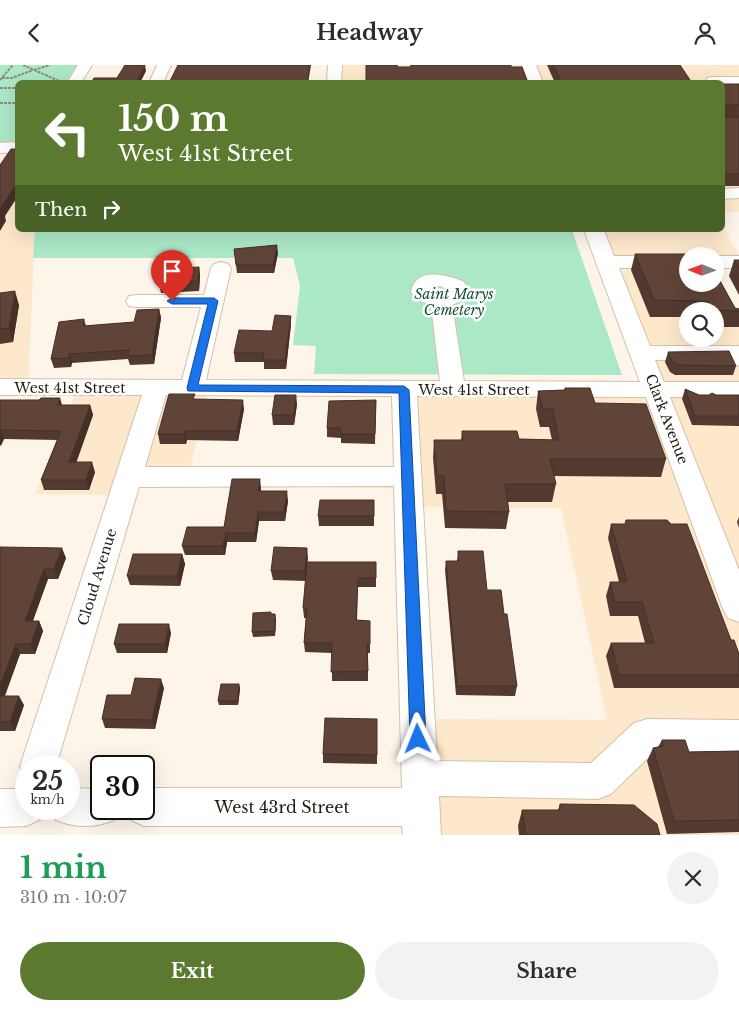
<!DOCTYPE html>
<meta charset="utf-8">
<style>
:root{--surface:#fff;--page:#f2f2f3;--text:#2b2b33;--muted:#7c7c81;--accent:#5b7a30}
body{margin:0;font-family:"Libre Baskerville",serif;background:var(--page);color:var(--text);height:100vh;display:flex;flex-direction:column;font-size:19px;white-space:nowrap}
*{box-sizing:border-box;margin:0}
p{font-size:16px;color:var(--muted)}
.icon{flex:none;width:28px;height:28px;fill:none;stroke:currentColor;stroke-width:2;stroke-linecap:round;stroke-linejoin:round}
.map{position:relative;height:770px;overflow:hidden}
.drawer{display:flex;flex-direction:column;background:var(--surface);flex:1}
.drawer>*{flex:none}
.hud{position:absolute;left:15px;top:15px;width:710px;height:152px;border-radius:8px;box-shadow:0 5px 20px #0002;background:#5b7a30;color:#fff;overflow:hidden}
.needle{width:32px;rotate:271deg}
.buttons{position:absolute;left:679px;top:182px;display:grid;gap:10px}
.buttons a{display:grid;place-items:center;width:45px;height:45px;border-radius:50%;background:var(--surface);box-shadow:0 5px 20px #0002;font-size:25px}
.speed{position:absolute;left:15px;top:690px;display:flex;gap:10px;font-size:25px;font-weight:700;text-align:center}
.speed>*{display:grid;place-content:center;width:65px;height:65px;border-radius:50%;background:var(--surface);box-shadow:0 5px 20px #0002;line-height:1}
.speed small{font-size:12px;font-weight:400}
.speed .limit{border:2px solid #111;border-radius:8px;background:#fff;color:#111}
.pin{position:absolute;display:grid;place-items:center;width:42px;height:42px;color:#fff;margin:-51px -21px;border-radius:50% 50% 50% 0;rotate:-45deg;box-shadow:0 0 5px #0007}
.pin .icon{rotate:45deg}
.me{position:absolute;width:55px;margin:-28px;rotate:358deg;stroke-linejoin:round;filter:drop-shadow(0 0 4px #0008)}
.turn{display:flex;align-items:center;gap:18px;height:105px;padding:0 20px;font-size:22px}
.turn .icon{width:65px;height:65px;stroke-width:2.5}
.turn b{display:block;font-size:35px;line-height:42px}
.then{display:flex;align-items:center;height:48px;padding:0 20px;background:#0003;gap:10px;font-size:19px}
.round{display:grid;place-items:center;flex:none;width:52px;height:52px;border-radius:26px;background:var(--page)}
.summary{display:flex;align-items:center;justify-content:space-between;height:85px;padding:0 20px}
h1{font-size:30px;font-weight:700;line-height:38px;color:#1e9e55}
.action{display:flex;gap:10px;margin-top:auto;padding:10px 20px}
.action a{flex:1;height:58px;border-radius:30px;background:var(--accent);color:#fff;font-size:20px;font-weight:700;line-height:58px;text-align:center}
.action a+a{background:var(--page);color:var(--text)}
header{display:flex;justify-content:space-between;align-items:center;height:65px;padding:0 20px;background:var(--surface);font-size:22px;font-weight:700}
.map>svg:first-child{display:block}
.built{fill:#fde8cc;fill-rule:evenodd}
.green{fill:#abe8c8}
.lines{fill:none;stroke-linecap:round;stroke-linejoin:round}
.minor-casing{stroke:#d6c0a4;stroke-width:2}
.path{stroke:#928a7f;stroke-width:2;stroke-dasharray:3 1;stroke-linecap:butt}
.minor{fill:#fff;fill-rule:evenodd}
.wall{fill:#533a30;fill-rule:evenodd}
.shaded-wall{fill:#443027}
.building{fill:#614438;stroke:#443027}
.route{fill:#1a73e8;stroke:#114b97}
.labels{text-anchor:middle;stroke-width:5;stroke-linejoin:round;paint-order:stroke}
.park-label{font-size:14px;font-style:italic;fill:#144f36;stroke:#fff}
.street-label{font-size:14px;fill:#231c11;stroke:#fff}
.near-street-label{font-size:16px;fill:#231c11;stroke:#fff}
</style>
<header><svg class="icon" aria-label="back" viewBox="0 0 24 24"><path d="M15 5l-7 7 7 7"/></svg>Headway<svg class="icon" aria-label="person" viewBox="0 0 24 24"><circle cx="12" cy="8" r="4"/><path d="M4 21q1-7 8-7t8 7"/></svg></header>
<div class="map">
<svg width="739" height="770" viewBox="0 0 739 770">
<rect width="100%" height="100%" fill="#fdf5e9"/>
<path class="built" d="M335,0H739V28L722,18H334Z
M722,95H739V147H723Z
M0,115H17L18,165H35L28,323L0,322Z
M723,162L739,190V197L715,191H688V219H715L739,253V770H422L417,654L607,655L561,443L408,442L404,325H656L594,165H722ZM688,246H715V274H688Z
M78,323H209L188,412H128L122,430L35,429Z"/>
<path class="green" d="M0,0H85L74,17L18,18L17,82L0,83Z
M35,165H572L622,310L314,309L316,281L293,280L300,221L293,193H33Z"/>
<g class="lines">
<defs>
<path id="minor" d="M78,0H92L81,18H67Z
M157,0H171L163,18H149Z
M328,0H342L341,18H327Z
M522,0H536L543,18H529Z
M712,12H739V20L706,18L707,13Z
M18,77V87L0,88V78Z
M739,123V133L722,134V124Z
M584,165H604L614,191H689H688V203H619L650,281H739V301L731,299L727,294L655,295L664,317H739V333L670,332L739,505V557L728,553L723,544L646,332L417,331L437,696L591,698L634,658L647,654L739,655V687L655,686L611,729L598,734L439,731L441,770H403L402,761H144L131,755L126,744H144V723H402L394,421L139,422L56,701H26L25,713L20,701L142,330H0V314L182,315L201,242H137L129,241L126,236L129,231L137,230H204L211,203L214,199L221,197L228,199L231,203L206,315L440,316L431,240L418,235L411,227C416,201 448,210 464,217L470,227L463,235L452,240L464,316L640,317ZM440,221L448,225V226L440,229L433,225L435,222ZM166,330L392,331L394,402H145Z
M714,191H739V203H715Z
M69,723L101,724V744H119L114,755C95,763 75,763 56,755L51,744H69Z
M0,724H26V744H44L39,755L26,761L0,762Z"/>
</defs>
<use href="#minor" class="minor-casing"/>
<path class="path" d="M23,0L59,16
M34,5L50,0
M2,13H12L33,5
M0,15L13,0
M0,23H18
M0,38H18"/>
<use href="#minor" class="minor"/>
</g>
<path class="wall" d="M547,0H680L692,18H555Z
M722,19H739V52H724H739V121H722Z
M234,184L278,188L274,208H237Z
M635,189H715L718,201L716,208L735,243L739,244V262H715V246H688V252H650L631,205ZM688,191H715V219H688Z
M734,195H739V230L729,211Z
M199,202L200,211L199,226L161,228L159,219Z
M0,228L19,240L13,277L0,279Z
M159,244L161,253L154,299L130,300L128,294L72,298L71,302L54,303L51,294L84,254L86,261L134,257Z
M291,259L286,304H264V297H235L234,288L272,266Z
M668,287L736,301L733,310H675L670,307L665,297Z
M565,323L595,338L666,394L661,412L554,411L556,419L552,437H508L509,447L506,464L445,463L442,429H436L433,393L434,375H461L462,366L519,374L552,375L549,362H540L536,344L538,326L564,325Z
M685,324L699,330H739V361L692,360L682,334Z
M196,334L244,344L238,376L187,375L186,379H160L158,369Z
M0,335L62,340H90L93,350L76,397L95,407L89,425H44L41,415L57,375L4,374L0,381Z
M376,335L375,379L341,378V373L327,372V363Z
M297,339L294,360H273L272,350Z
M261,423V426L288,436L285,456H259L256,477H227L225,490H185L182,481L224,462Z
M374,435V461H319L318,451Z
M739,452V463L737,457Z
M611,459L731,575L739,589V623H614L606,591L611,578H645L638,551H610L606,531L610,517H619L608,473Z
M0,482L66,493L58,514H48L33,556H39L43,566L35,589H20L5,631L24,640L15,666H0Z
M307,483V497H376V522H358L357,555L370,556V588H368V616H332V588L305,587L304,578L306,553H304L303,543L306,516L273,515L271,506Z
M458,486L504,549L517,621L515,631L456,630L445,505L446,496H457Z
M182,489L185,499L180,521L130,520L127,511Z
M271,549L276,554L275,571L253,572L252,567Z
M171,568L167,588H117L114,579Z
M239,619L240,624L238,640H219L218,636Z
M164,623L155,664L105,663L102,654L131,630Z
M377,654V699L323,698V689Z
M662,675L689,687L739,686V767L667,769L647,696L653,683L658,682Z
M560,739L660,770H519L518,761L522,745H558Z"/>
<path class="shaded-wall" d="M145,0L146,6L140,18H136Z
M310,0H311L308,18H307Z
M18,117V131L5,151L6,156L0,166V143Z
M277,180L278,188L274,208L273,200Z
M199,202L200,211L199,226L198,216Z
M15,226L19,240L13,277L9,263Z
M159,244L161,253L154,299L152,290Z
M291,251V259L286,304L285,295Z
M70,289L72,298L71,302L69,293Z
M296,330L297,339L294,360V350Z
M60,333L63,343L57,340Z
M243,335L244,344L238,376L237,366Z
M90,340L93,350L73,407L69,397Z
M0,365L4,374L1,381L0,379Z
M185,366L187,375L186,379L184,369Z
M92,397L95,407L89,425L86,415Z
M260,414L261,423L259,435L258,426Z
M287,426L288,436L285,456L284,447Z
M258,447L259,456L256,477L255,468Z
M226,468L227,477L225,490L223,481Z
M62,483L66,493L58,514L54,504Z
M307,483L308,493L306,516L305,506Z
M182,489L185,499L180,521L177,511Z
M44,504L48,514L29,565L25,556Z
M275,549L276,554L275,571Z
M39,556L43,566L35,589L31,579Z
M169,559L171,568L167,588L165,579Z
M16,579L20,589L1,640L0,637V621Z
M161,614L164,623L155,664L152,655Z
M239,619L240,624L238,640V636Z
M19,631L24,640L15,666L10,657Z"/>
<path class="building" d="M125,0H145L136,18H91L94,13H117Z
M178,0H310L307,18H169Z
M366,0H397L398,2H410L411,0H511V2H522L528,18H366Z
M553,0H680L692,18H562Z
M722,19H739V40H724V52H739V109H722Z
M11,84H18V117L0,143V100Z
M277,180L273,200H236L234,184Z
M635,189H715L718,201H715V191H688V219H715V207L735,243L739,244V246L712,245L707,236L654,235Z
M734,195H739V204Z
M199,202L198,216L159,219L161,204Z
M15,226L9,263L0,264V228Z
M159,244L152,290L128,291L129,285L70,289L69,293L51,294L59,257L84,254L83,261L134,257L137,245Z
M275,250L291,251L285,295H263L264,288H234L239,265L272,266Z
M729,286L736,301L678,300L673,298L668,287Z
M565,323H590L595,338L646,339L666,394H550L556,419H505L509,447L446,446L444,411H437L434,375H463L462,366H517L519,374L559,375L553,344H543L538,326L565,325Z
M685,324L699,330H709L712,328L716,330H739V351H695Z
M169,329H195L193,334L243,335L237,366H185L184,369H158Z
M275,330H296L294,350H272Z
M41,333H60L57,340H90L69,397H92L86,415H41L61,366L0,365V335H39Z
M376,335L375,369H341V363H327L329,336Z
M232,414H260L258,426H287L284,447H258L255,468H226L223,481H182L187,462H224Z
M320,435H374V451H318Z
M626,455H667L671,459H687L731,575H734L739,589V610H619L611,578H654L642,537H615L610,517H627L611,459H625Z
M0,482L62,483L54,504H44L25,556H39L31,579H16L0,621Z
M274,482L307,483L305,506H271Z
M458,486H483L487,525H501L504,549H507L517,621H457L446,496H459Z
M133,489H182L177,511H127Z
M307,497H376V513H358L356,555L370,556V579H367L368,606L331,607L332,578H304L307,543H303Z
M271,547V549H275V566L252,567L253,548Z
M119,559H169L165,579H114Z
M135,613L161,614L152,655L102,654L107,630H131Z
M221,619H239L238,636H218Z
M0,631H19L10,657H0Z
M325,653L377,654V690L323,689Z
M662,675H685L689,687L739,686V755L674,756L653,683L663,681Z
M560,739L634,740L657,759L660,770H526L522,745H560Z"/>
<path class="route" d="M214,233L218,236L198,320L404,321L409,325L426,674L424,679L418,681L413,679L410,674L399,328L188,326L187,323L208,239H172L167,236L172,233Z"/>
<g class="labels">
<g class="park-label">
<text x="454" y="234">Saint Marys<tspan x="454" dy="16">Cemetery</tspan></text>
</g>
<g class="street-label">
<text x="70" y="328">West 41st Street</text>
<text x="474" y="330">West 41st Street</text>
<text transform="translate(667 354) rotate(69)" y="5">Clark Avenue</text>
<text transform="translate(97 512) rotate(-73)" y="5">Cloud Avenue</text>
</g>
<g class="near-street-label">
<text x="282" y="748">West 43rd Street</text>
</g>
</g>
</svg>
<div class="buttons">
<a><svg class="needle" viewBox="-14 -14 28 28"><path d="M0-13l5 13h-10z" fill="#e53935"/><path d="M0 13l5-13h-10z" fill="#7c7c81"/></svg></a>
<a><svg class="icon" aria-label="search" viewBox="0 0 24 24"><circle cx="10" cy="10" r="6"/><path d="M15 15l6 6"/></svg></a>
</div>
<div class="speed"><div>25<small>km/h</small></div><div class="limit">30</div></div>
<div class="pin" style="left:172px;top:236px;background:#d93025"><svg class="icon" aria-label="arrive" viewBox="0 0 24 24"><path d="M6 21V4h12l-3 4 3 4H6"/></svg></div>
<svg class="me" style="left:418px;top:674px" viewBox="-20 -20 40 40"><path d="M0-17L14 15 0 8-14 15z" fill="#1a73e8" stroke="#fff" stroke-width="4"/></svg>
<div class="hud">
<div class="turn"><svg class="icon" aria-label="left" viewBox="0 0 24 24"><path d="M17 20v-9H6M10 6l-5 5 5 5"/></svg><div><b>150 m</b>West 41st Street</div></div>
<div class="then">Then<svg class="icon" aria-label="right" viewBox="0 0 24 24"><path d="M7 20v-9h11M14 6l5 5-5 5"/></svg></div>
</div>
</div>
<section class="drawer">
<div class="summary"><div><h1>1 min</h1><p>310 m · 10:07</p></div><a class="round"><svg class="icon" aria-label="close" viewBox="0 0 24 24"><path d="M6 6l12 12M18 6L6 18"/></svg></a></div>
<div class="action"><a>Exit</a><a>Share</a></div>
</section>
